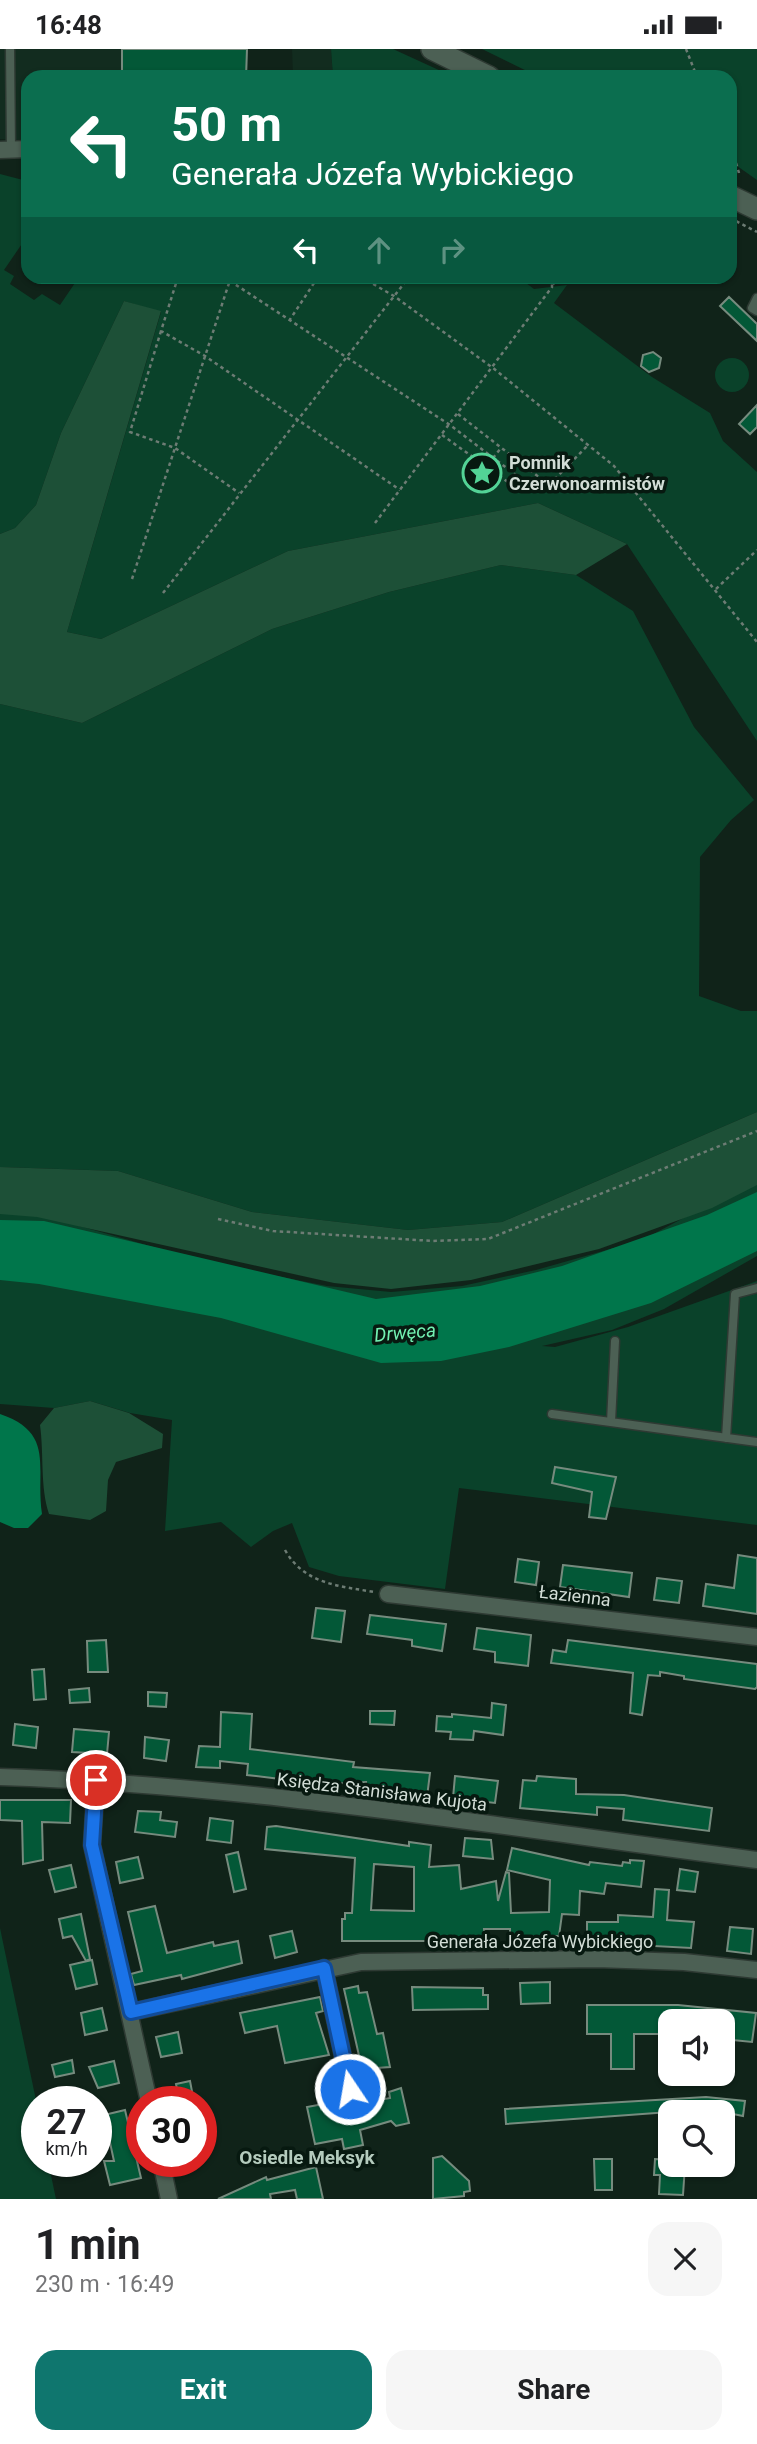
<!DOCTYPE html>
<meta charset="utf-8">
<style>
:root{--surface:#fff;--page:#f6f6f6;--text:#202124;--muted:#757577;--accent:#0f766e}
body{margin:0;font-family:Roboto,sans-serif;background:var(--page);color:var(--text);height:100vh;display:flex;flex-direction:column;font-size:26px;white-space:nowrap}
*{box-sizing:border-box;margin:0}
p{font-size:23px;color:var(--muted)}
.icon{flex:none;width:38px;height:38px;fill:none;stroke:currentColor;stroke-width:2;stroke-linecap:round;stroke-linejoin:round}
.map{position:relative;height:2150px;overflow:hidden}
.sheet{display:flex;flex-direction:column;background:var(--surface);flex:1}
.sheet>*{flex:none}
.top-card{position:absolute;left:21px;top:21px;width:716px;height:214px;border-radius:21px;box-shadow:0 2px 5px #0004;background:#0b6e4f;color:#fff;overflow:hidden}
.tools{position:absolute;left:658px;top:1960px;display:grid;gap:14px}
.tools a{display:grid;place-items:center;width:77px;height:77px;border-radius:14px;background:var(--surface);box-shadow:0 2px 5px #0004;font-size:35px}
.speed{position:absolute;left:21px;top:2037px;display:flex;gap:14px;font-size:35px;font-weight:700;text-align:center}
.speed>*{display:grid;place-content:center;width:91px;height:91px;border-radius:50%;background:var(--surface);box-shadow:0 2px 5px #0004;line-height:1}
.speed small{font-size:18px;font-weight:400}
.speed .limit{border:10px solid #d22;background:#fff;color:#111}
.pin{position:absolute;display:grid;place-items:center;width:60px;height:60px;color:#fff;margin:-30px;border:4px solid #fff;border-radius:50%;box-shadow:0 2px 7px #0007}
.me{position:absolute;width:77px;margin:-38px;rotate:348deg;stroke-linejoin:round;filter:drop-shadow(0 0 5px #0008)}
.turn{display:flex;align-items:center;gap:24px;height:147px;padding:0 35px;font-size:32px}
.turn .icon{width:91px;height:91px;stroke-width:2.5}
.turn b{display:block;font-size:49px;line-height:60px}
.lanes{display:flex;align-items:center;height:66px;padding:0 35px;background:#0003;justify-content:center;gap:35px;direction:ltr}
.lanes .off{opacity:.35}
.round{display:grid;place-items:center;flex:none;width:74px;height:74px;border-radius:21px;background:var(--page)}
.headline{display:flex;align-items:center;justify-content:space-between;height:119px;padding:0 35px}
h1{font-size:42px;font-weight:700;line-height:52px}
.action{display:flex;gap:14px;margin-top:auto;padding:14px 35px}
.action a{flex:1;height:80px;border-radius:21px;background:var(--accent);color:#fff;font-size:28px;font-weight:700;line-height:80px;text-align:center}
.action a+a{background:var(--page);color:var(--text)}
.status{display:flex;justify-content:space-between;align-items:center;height:49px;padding:0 35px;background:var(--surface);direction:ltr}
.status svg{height:19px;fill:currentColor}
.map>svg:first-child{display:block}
.built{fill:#122c1f}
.green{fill:#0a422a}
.forest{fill:#1d5037}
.water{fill:#00764b}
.building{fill:#035837;stroke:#768b7e;stroke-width:2;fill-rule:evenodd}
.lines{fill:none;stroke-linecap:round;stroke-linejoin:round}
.lane-casing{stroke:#2e3a33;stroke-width:11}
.street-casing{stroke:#2e3a33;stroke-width:19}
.secondary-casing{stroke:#2e3a33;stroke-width:24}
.path{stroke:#6d7c74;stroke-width:2.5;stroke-dasharray:3.5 3.5;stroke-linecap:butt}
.lane{stroke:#4c6054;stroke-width:8}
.street{stroke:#4c6054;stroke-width:16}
.secondary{stroke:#4c6054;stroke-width:21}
.route-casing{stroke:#114b97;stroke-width:18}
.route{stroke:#1a73e8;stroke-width:12}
.labels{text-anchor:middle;stroke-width:7;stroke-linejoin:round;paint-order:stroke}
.poi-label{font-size:18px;font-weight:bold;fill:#d2ddd6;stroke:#071910;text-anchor:start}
.street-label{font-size:18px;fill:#d2ddd6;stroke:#071910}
.water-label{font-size:19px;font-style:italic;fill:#72f0b1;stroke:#071910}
.neighbourhood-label{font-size:19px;font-weight:bold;fill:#b4cbbd;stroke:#071910}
</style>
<div class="status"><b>16:48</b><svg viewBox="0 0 49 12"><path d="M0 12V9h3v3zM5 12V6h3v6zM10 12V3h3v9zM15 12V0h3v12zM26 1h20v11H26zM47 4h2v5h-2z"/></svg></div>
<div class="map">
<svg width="757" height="2150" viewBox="0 0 757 2150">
<rect width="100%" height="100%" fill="#102319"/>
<path class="built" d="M0,0H248V28H28V91L0,90Z
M292,0H331L333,28H293Z"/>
<path class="green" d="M331,0H393L454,28H333Z
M482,0H757V131L730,112V28H539Z
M0,125L23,131L28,140V186L4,221L14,227L10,235L34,251L42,245L60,256L79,228H518L534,240L567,236L554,254L652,328L710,364L723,392L757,423V692L627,495L538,454L288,502L101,590L67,583L161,263L124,252L61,384L36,456L15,479L0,485Z
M715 326a17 17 0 1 1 34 0a17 17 0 1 1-34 0Z
M501,516L576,526L633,562L694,678L754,751L731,771L700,808L699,947L741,962H757V1063L502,1173L408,1181L252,1163L118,1122L0,1118V655L82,674L272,580L389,543Z
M757,1130V1207L664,1260L612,1281L542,1297L555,1298L628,1278L757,1232V1476L459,1439L445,1540L339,1527L309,1518L292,1474L273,1482L251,1498L221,1473L165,1482L172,1371L130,1364L90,1352L54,1359L0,1355V1158L55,1170L206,1213L327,1237L391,1243L462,1237L536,1221L642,1191Z
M0,1879L37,2056V2112H48L56,2150H0Z"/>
<path class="forest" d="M124,252L161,262L67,583L101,590L288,502L538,454L627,495L576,526L501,516L389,543L272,580L82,674L0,655V485L15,479L36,456L61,384Z
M757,1063V1136L712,1159L599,1200L471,1231L391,1240L334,1234L37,1168L0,1165V1118L118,1122L252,1163L408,1181L502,1173Z
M90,1352L129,1364L163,1385L162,1399L116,1413L108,1431L106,1462L90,1471L49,1465C40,1438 44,1405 40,1376L54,1359Z"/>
<path class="water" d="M757,1143V1202L651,1254L509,1298L441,1312L381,1314L221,1269L39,1235L0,1231V1171L44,1172L376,1250L480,1237L562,1217L707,1166Z
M0,1365C56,1384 35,1419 42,1465L28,1479H14L0,1473Z"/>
<path class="building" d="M122,0H247L246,28H122Z
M729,248L757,275V292L720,257Z
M653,303L661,309L659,319L649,323L641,317L643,306Z
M757,356V378L750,385L739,375Z
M555,1418L616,1428L606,1470L589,1468L592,1443L552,1434Z
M738,1506L757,1509V1565L703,1557L706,1535L734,1539Z
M518,1510L539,1513L536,1536L515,1533Z
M563,1516L632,1524L629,1548L560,1538Z
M657,1529L682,1532L679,1554L654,1551Z
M316,1559L345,1562L341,1593L312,1589Z
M370,1566L446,1575L442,1602L412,1597V1591L367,1585Z
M477,1579L531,1586L528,1617L495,1613V1603L474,1600Z
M106,1591L108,1623H88L87,1592Z
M568,1591L757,1615V1638L755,1640L684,1630V1627L660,1623V1627L648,1626L642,1666L630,1664L633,1624L551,1614L553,1601L566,1603Z
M44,1620L46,1650L34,1651L32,1621Z
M89,1639L90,1653L70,1654L69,1641Z
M148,1643L167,1644L166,1658L148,1657Z
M492,1654L506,1656L503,1686L474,1682L473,1691L450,1690L451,1683L436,1682L437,1667L452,1668V1665L491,1669Z
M370,1662H395L394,1676L370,1675Z
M221,1663L252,1665L250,1700L354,1713L353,1718L430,1724L427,1748L365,1741L366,1733L322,1735L247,1726L248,1715L220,1712V1719L196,1718L199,1697L220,1698Z
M15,1675L38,1678L36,1699L13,1696Z
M74,1680L109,1683L107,1705L72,1703Z
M145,1688L169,1691L166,1712L144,1709Z
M455,1727L498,1732L495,1754L453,1749Z
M537,1727L576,1730V1745L624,1746L712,1759L709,1782L623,1771L624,1760L597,1758V1766L520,1759L523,1731L536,1732Z
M0,1751H71L70,1774L42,1773L43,1811L23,1815L22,1772L0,1771Z
M138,1762L161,1763L160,1771L177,1773L175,1788L135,1783Z
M210,1769L233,1772L231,1794L207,1791Z
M276,1777L409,1797V1793L431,1796L429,1818L459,1816L461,1840L496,1832L498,1852L506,1823L509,1824L511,1864L549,1863L550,1831L507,1821L512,1799L589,1816L590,1813L622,1817L623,1813L630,1814V1811L644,1812L641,1838L606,1834L604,1845L580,1842L579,1866L562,1865L559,1887H510V1880H484L485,1892H342V1870H345V1864H352L355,1809L265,1800L267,1778ZM374,1815L414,1818V1862L371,1861Z
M465,1789L491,1791L493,1810L463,1807Z
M238,1803L246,1840L234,1843L226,1806Z
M138,1808L143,1829L120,1834L116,1813Z
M71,1816L76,1838L55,1843L49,1821Z
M680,1820L698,1823L695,1843L677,1841Z
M655,1840L669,1841L667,1871L694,1873L691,1899L617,1895V1899H587V1873H618V1866L653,1868Z
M155,1857L167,1904L213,1893L214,1897L238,1892L242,1914L182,1930L181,1926L134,1936L131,1925L142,1922L128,1863Z
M81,1865L90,1910L86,1912L72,1887L63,1889L59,1870Z
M730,1878L753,1880L751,1905L727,1902Z
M292,1882L297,1903L275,1909L270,1887Z
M92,1911L97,1935L76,1940L70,1916Z
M550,1933V1954L521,1955L520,1934Z
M358,1937L359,1944L367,1943L377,1985L383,1984L390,2018L362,2020L344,1940Z
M412,1938L483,1939V1946H488V1960L413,1961Z
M320,1948L323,1962L316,1964L329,2006L285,2014L277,1977L245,1984L240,1964Z
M587,1956H678L756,1964L752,1993L723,1990V1972H670V1985H634V2020H611V1985H587Z
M102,1959L107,1981L85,1986L81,1964Z
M178,1983L182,2004L161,2008L156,1988Z
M72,2011L74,2024L55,2028L52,2016Z
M114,2012L119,2034L98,2039L89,2018Z
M190,2032L194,2053H171L168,2042L177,2040L176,2035Z
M401,2039L409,2074L396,2077L391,2072L360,2081L363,2096L344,2100L342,2090L315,2095L307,2058L329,2054L331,2060L355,2056L390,2049L389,2043Z
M706,2048L745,2052L743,2067L723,2063H670L506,2075L505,2060Z
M125,2061L141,2129L110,2136L104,2112H114L104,2066Z
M442,2107L469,2132L470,2142L464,2143V2147L433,2150V2109Z
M594,2110H612V2141H595Z
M655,2110L670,2111V2116H685L683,2146L659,2145L660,2126H654Z
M316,2118L323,2150H297L295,2141L270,2145L271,2150H218L266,2128L267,2131Z"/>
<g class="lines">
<defs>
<path id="lane" d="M10,0L11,101
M757,249L752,259L757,262
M552,1365L757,1393
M611,1373L615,1292
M726,1389L735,1245L757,1239"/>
<path id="street" d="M0,101L28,100
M388,1545L757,1588
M0,1728C253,1736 506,1779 757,1811
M96,1731L92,1796L149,2053
M324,1919L350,2040
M131,1963L361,1913L597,1910L684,1913L757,1921
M161,2112L169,2150"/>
<path id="secondary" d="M432,0L489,28
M730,147L757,160"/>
</defs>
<use href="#lane" class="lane-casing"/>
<use href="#street" class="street-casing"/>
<use href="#secondary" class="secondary-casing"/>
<path class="path" d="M686,0L697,28
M730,94L739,124
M730,169L757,183
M178,228L161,282L205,307L400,441
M361,228L394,247L493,319L614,417L757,593
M230,232L450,376L529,436
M553,235L561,228
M289,272L318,228
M161,282L130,383L175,399L239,444
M458,365L549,436
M442,386L512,436H537L546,439L588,396
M493,409L501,399
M375,474L552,238V228
M132,530L231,228
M716,540L757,501
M163,544L409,228
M218,1170L273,1182L433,1192L488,1190L757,1082
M285,1501C304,1535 339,1537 374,1543"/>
<use href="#lane" class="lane"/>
<use href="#street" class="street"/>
<use href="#secondary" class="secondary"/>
</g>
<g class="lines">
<defs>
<path id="route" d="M96,1731L92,1796L131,1963L324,1919L350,2040"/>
</defs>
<use href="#route" class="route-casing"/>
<use href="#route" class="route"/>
</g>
<defs>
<symbol id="sight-ring" viewBox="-11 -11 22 22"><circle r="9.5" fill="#071910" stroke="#53d396" stroke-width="1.5"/><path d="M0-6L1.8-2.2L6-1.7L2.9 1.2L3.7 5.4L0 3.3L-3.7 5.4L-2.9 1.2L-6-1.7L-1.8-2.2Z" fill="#53d396"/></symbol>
</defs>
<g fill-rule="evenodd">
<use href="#sight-ring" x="460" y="402" width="44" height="44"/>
</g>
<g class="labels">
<g class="poi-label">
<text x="509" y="420">Pomnik<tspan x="509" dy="21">Czerwonoarmistów</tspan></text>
</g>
<g class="street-label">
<text transform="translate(575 1547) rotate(7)" y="6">Łazienna</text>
<text transform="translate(382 1743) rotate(7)" y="6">Księdza Stanisława Kujota</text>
<text x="540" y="1899">Generała Józefa Wybickiego</text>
</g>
<g class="water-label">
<text transform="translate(405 1283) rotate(-5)" y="7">Drwęca</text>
</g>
<g class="neighbourhood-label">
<text x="307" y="2115">Osiedle Meksyk</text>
</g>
</g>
</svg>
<div class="tools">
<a><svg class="icon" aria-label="sound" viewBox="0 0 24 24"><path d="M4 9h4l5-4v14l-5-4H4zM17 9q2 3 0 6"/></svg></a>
<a><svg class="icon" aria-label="search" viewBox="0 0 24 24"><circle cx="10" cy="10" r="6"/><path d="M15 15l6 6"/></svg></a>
</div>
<div class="speed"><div>27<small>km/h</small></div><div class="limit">30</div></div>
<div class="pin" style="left:96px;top:1731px;background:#d93025"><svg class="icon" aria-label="arrive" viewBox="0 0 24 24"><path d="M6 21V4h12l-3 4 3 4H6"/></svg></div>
<svg class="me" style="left:350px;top:2040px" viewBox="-20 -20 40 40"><circle r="17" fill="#1a73e8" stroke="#fff" stroke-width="3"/><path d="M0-11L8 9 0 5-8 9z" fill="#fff"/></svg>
<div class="top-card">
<div class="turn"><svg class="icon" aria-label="left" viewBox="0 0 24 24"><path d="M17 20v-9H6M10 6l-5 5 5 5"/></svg><div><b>50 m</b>Generała Józefa Wybickiego</div></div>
<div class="lanes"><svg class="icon" aria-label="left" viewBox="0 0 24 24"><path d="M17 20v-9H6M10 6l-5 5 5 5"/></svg><svg class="icon off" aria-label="ahead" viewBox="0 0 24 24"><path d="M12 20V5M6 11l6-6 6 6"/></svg><svg class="icon off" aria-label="right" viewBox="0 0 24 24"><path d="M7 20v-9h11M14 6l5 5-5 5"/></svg></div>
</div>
</div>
<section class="sheet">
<div class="headline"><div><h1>1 min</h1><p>230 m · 16:49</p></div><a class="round"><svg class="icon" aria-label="close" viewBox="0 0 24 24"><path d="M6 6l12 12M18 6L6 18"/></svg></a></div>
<div class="action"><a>Exit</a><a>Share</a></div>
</section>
